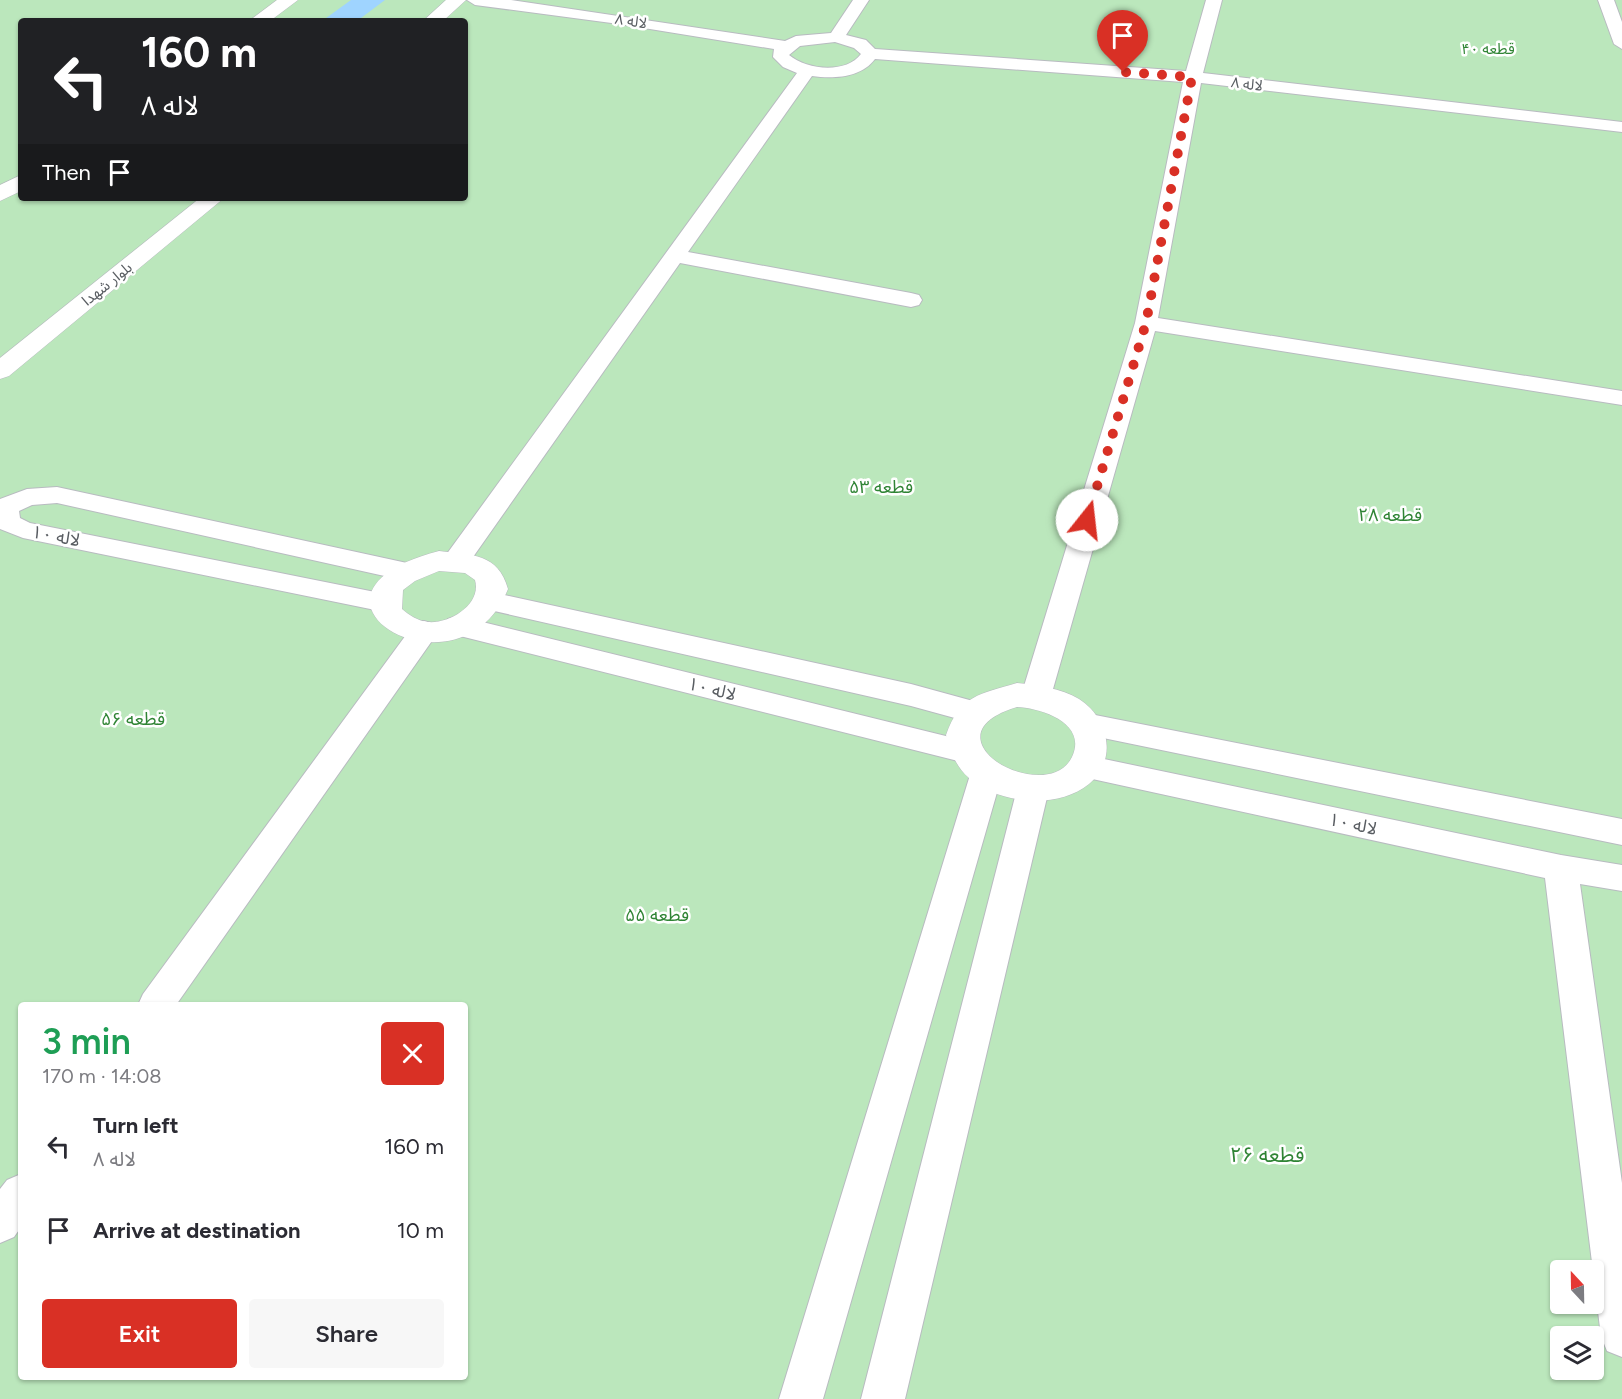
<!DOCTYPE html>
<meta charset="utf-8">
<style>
:root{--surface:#fff;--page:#f7f7f7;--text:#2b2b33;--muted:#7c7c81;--accent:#d93025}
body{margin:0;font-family:Figtree,"Noto Sans Arabic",sans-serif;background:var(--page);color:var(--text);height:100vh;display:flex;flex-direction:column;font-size:22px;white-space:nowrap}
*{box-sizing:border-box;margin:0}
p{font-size:20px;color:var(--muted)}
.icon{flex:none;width:33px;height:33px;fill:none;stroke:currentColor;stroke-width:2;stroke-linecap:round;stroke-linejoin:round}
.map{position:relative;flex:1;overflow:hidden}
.side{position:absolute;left:18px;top:1002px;width:450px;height:378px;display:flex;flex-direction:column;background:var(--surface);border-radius:6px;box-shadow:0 2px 4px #0004}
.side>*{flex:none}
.banner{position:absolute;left:18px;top:18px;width:450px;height:183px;border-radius:6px;box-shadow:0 2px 4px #0004;background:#202124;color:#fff;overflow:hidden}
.needle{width:39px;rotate:338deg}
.fabs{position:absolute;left:1550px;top:1260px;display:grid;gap:12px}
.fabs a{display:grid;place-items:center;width:54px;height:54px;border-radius:6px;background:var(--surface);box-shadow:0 2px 4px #0004;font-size:30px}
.pin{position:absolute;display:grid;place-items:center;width:51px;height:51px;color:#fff;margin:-62px -26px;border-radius:50% 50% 50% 0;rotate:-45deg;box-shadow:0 0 6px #0007}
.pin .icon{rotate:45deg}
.me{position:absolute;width:66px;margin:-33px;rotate:16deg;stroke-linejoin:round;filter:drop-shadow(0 0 4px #0008)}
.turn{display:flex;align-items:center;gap:21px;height:126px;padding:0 24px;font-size:27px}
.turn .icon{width:78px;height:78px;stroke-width:2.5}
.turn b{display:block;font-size:42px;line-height:51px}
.then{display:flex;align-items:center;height:57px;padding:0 24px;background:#0003;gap:12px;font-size:22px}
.round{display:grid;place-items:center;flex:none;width:63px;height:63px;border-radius:6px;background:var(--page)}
.headline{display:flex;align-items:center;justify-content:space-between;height:102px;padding:0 24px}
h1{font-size:36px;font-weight:600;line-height:45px;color:#1e9e55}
.cta{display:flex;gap:12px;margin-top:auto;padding:12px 24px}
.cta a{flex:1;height:69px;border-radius:6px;background:var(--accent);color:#fff;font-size:24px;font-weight:600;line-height:69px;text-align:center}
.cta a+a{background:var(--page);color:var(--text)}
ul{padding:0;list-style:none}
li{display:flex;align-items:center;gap:18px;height:84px;padding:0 24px}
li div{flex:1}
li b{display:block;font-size:22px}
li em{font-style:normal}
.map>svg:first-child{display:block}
.green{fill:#bbe7bc;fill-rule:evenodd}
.water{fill:#9fd4ff}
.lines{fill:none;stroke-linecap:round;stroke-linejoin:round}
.service-casing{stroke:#b8bbc0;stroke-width:2}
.minor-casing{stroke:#b8bbc0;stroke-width:1}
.tertiary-casing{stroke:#b8bbc0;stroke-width:1}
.service{fill:#fff;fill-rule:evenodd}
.minor{fill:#fff;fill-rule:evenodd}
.tertiary{fill:#fff;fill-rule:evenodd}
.route{stroke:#d93025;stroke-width:10;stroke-dasharray:0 18}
.labels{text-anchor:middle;stroke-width:5;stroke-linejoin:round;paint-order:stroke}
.far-street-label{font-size:15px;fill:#595d62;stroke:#fff}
.far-park-label{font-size:15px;fill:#2f8434;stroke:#fff}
.park-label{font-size:18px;fill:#2f8434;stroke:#fff}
.street-label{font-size:18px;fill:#595d62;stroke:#fff}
.near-park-label{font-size:21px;fill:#2f8434;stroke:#fff}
</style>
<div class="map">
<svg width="1622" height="1399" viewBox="0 0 1622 1399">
<rect width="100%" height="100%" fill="#edebe0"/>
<path class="green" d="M0,0H1622V1399H0ZM21,21H465V198H21ZM21,1005H465V1377H21ZM1560,1270H1593V1304H1560ZM1560,1336H1593V1370H1560Z"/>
<path class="water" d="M351,0H385L357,21H322Z"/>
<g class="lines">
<defs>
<path id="service" d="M467,0H511L785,41L796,36L831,33L853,0H869L846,35L866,40L875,49L1186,71L1206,0H1222L1203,73L1622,122V132L1201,83L1158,318L1622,391V405L1155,331L1051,696L1047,703L1036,707L1025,703L1021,696L1135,323L1183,82L875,59C861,78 833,79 812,76L688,252L911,293L919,295L922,300L919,305L911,307L680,263L466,567L456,570L446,567L442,561L446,555L797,73L783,67L773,57L774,49L619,24L475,5ZM835,42L854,48L861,54C846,74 807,70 789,55L800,46Z
M1598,0H1614L1622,22V49L1614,44Z
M57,487L407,563L417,566L421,572L417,578L407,581L57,503L32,505L19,511L20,518L30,523L395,596L399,603L395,610L385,612L23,538L0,529V499L27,489Z
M491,592L911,684L984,704L988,712L984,720L973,723L911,706L481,608L477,601L481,594Z
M458,616L966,741L977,744L982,752L977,760L966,763L448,633L444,626L448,619Z
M424,621L434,624L438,631L434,638L176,1005H138L143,994L414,624Z
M1085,713L1622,819V845L1074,732L1070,724L1074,716Z
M1085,755L1561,855L1622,865V891L1580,884L1622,1183V1357L1607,1351L1601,1336L1545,878L1074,775L1069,767L1074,759Z
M986,763L997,767L1002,775L823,1399H779L970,775L975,767Z
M1033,777L1044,781L1049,789L905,1399H861L1017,789L1022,781Z
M21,1174V1227L14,1237L0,1243V1189L7,1180Z"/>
<path id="minor" d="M439,551C472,555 498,553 508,589C460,709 269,595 439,551ZM439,571L465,573L475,580C482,604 450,624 428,622C418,621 409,615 402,609L403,590L415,581Z
M1017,683C1037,685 1061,688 1079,699C1109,718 1118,760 1089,784C1057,810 999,804 969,778C956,767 950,751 946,735C960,695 980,694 1017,683ZM1017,707C1041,708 1088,723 1072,757C1057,788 1004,774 987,753C967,728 996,713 1017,707Z"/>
<path id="tertiary" d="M277,0H298L270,21H249Z
M446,0H466L443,21H423Z
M21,175V191L0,201V185Z
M200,198H224L9,376L0,379V358Z"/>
</defs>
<use href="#service" class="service-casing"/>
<use href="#minor" class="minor-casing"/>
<use href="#tertiary" class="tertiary-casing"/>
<use href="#service" class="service"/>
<use href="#minor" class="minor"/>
<use href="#tertiary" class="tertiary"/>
</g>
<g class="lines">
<path class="route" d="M1087,520L1146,323L1192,77L1123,72"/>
</g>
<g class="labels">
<g class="far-street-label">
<text transform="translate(631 21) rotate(9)" y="5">لاله ۸</text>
<text transform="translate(1247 84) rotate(7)" y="5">لاله ۸</text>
<text transform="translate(107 284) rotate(-39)" y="5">بلوار شهدا</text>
</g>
<g class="far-park-label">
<text x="1488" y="54">قطعه ۴۰</text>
</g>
<g class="park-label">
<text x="881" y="493">قطعه ۵۳</text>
<text x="1390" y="521">قطعه ۲۸</text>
<text x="133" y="725">قطعه ۵۶</text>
<text x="657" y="921">قطعه ۵۵</text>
</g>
<g class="street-label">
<text transform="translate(56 536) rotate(11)" y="6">لاله ۱۰</text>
<text transform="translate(712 689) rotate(14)" y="6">لاله ۱۰</text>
<text transform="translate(1353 824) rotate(12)" y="6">لاله ۱۰</text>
</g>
<g class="near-park-label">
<text x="1267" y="1162">قطعه ۲۶</text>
</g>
</g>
</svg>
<div class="fabs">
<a><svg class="needle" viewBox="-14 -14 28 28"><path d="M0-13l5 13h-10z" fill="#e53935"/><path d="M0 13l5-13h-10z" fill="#7c7c81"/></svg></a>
<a><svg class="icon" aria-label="layers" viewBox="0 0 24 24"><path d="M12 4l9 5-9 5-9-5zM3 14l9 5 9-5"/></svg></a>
</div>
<div class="pin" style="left:1123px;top:72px;background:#d93025"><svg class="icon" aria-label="arrive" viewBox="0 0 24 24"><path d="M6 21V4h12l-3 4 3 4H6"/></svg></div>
<svg class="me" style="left:1087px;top:520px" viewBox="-20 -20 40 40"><circle r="19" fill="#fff"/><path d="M0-13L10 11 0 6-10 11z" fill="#d93025"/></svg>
<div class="banner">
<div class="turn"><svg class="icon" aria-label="left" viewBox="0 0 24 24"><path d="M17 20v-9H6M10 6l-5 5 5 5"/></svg><div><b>160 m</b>لاله ۸</div></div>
<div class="then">Then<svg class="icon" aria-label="arrive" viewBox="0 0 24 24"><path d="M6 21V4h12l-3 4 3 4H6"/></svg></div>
</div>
<section class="side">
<div class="headline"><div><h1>3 min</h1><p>170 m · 14:08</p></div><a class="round" style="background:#d93025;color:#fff"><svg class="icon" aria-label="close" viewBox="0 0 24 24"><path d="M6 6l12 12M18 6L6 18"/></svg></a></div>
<ul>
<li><svg class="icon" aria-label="left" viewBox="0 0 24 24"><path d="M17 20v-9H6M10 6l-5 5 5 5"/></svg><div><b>Turn left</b><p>لاله ۸</p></div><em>160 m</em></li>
<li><svg class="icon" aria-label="arrive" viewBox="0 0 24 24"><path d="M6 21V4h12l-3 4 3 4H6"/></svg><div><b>Arrive at destination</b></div><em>10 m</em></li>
</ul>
<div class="cta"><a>Exit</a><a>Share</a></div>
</section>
</div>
